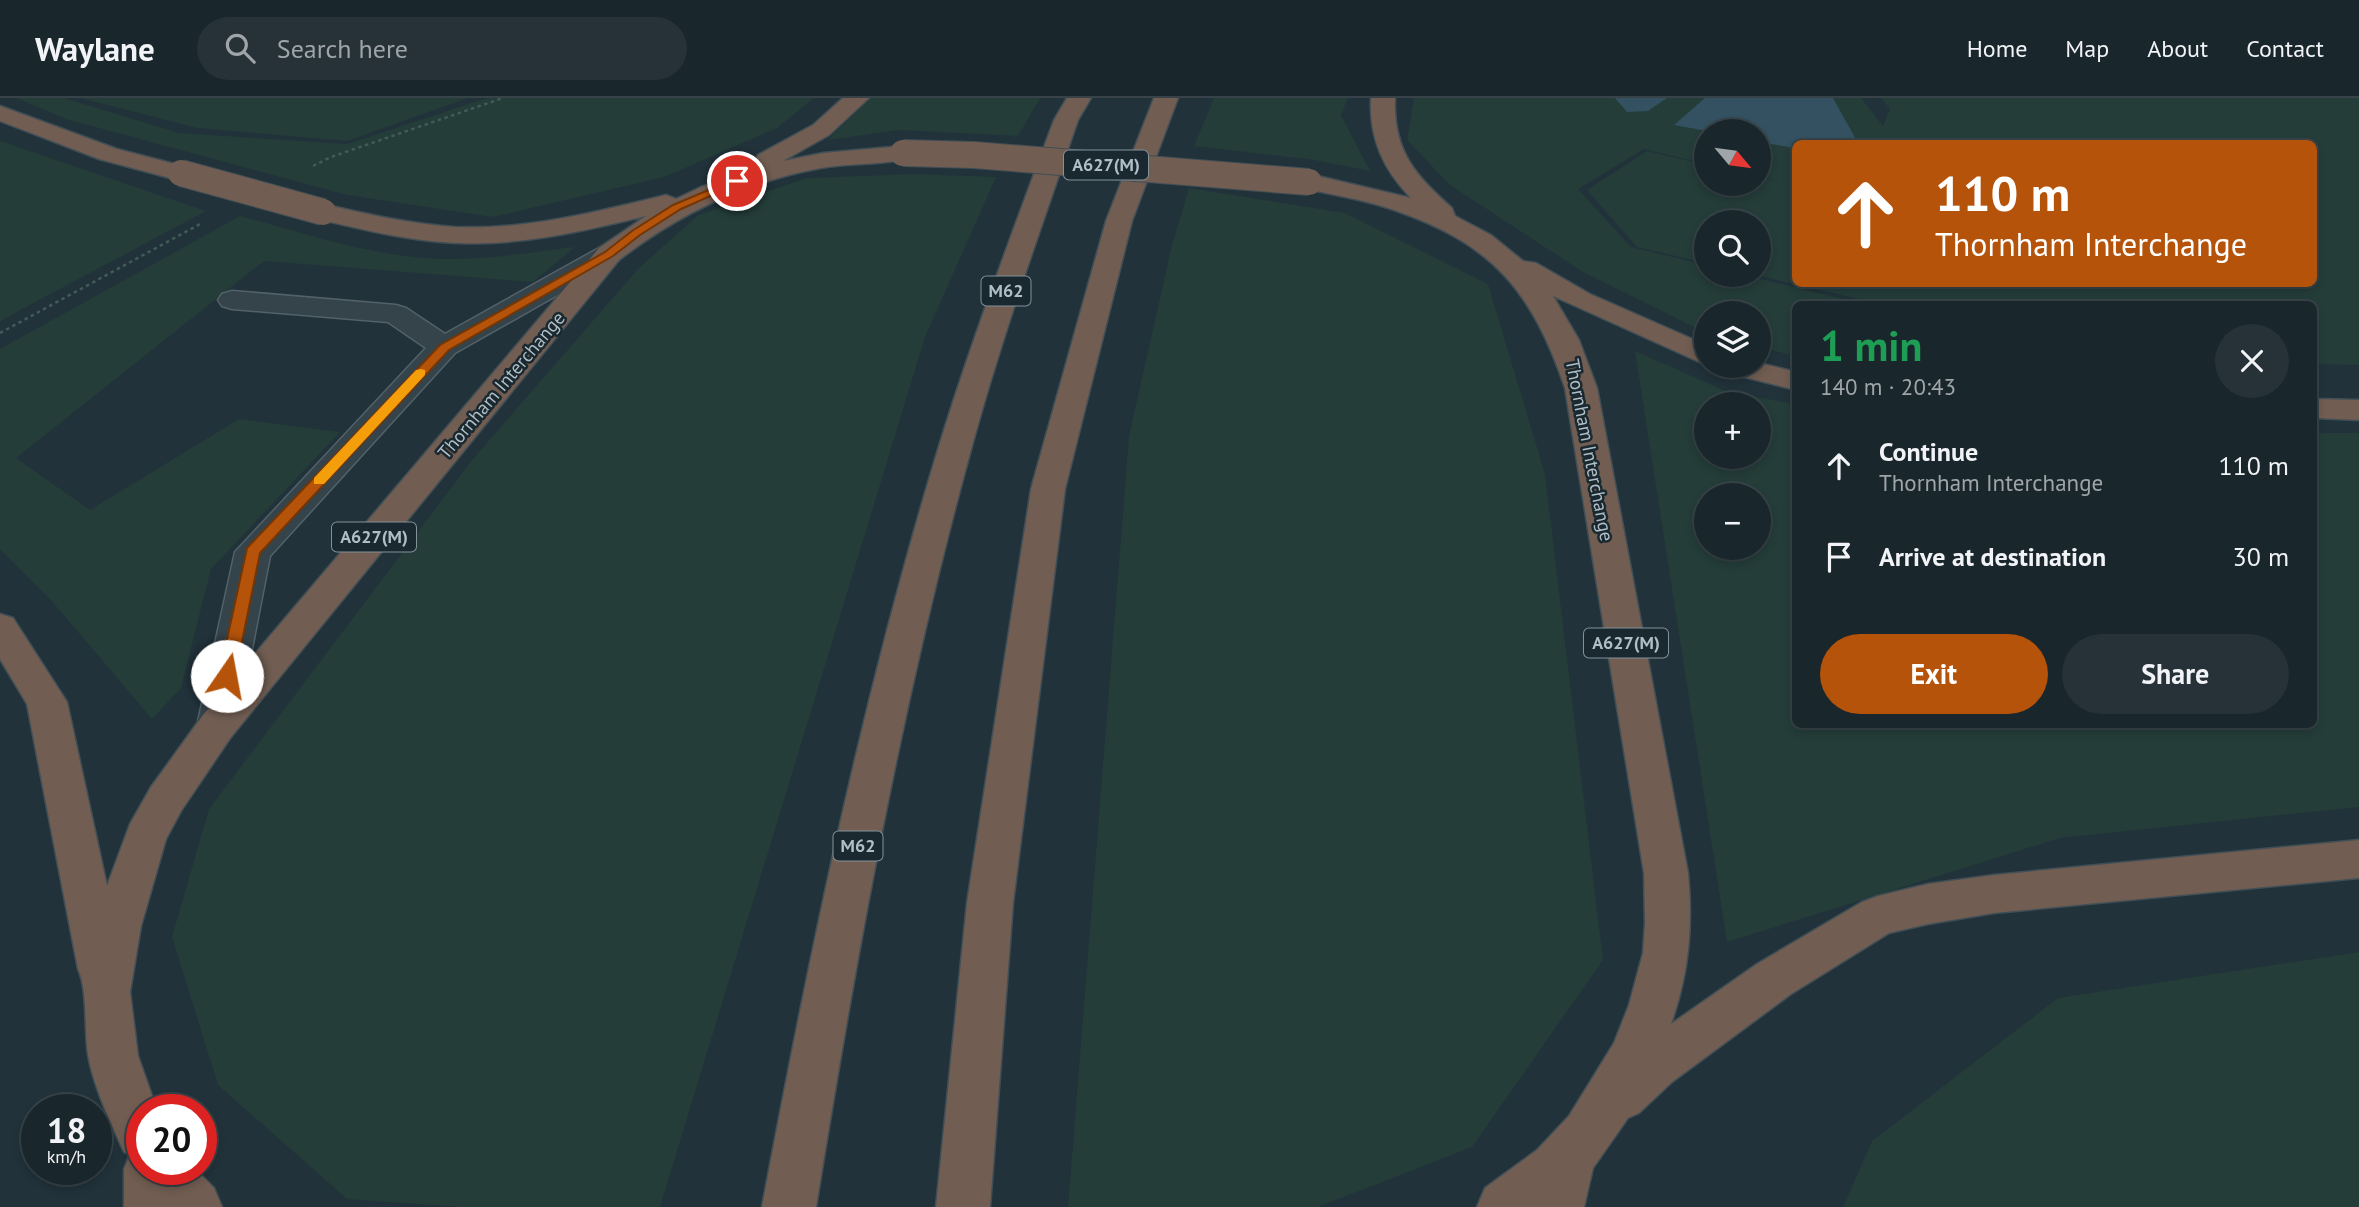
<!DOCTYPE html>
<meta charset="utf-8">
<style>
:root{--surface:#19262c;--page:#263238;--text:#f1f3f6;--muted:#9fa5a9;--line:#374348;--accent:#b45309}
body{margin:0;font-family:"PT Sans",sans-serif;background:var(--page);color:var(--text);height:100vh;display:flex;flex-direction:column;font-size:26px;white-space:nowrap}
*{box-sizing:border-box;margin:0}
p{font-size:23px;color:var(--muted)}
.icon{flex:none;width:38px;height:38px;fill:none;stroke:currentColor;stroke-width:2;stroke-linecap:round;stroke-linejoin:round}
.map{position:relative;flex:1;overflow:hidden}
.panel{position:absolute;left:1792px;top:203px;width:525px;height:427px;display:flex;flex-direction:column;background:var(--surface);border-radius:10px;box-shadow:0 4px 10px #0003,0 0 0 2px var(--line)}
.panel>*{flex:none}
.banner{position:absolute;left:1792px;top:42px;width:525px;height:147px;border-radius:10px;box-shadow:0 4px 10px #0003,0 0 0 2px var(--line);background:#b45309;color:#fff;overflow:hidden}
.needle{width:46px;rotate:119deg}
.buttons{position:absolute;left:1694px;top:21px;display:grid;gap:14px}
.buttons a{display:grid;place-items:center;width:77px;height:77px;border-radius:50%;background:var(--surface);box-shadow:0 4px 10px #0003,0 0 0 2px var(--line);font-size:35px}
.speed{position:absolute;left:21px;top:996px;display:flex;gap:14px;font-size:35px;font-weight:700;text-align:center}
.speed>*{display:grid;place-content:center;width:91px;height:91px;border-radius:50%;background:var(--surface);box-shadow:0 4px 10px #0003,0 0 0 2px var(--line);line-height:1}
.speed small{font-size:18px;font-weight:400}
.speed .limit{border:10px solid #d22;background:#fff;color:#111}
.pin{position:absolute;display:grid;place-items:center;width:60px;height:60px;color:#fff;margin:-30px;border:4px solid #fff;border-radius:50%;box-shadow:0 2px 7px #0007}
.me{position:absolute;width:77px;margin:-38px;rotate:12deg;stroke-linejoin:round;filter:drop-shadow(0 0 5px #0008)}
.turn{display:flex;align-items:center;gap:24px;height:147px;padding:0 28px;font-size:32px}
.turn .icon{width:91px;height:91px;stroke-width:2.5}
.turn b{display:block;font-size:49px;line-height:60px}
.round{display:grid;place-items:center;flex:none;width:74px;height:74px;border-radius:37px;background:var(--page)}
.headline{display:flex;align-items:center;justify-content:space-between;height:119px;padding:0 28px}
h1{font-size:42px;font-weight:600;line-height:52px;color:#1e9e55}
.cta{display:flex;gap:14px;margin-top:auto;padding:14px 28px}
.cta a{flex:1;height:80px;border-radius:42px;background:var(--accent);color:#fff;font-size:28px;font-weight:600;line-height:80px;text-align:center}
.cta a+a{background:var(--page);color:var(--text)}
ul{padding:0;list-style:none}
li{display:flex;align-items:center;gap:21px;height:91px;padding:0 28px}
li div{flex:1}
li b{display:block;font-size:26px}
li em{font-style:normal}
header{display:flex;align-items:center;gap:42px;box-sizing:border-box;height:98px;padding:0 35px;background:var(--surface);border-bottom:2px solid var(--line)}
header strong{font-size:33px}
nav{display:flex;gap:38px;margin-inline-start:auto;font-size:24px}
.search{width:490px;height:63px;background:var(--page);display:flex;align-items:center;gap:18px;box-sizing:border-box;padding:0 24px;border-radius:38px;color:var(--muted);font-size:26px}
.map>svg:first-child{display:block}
.green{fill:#243d39;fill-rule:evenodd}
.water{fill:#335160}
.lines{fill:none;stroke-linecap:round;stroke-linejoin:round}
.minor-casing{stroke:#536168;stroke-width:3}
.highway-casing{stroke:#404e55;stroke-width:3}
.path{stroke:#435a57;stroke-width:2.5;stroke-dasharray:3.5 3.5;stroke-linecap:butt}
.minor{fill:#35434b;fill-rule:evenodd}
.highway{fill:#715d52;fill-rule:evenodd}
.highway-bridge-casing{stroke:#404e55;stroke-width:28;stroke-linecap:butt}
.highway-bridge{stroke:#715d52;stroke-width:26}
.route{fill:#b45309;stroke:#753606;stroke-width:2}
.slow{fill:#f59e0b}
.labels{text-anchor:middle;stroke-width:5;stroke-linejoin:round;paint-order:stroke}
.shield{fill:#1a282f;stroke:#839199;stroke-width:2}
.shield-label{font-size:18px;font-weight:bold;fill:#b0bec7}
.street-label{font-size:19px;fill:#b0bec7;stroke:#1a282f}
</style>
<header>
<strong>Waylane</strong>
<div class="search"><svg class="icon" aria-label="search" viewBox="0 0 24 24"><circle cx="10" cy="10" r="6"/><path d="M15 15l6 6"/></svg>Search here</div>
<nav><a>Home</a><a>Map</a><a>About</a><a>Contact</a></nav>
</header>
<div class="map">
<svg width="2359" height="1109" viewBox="0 0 2359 1109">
<rect width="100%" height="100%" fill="#21323a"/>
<path class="green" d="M17,0H64L179,35L347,46L487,0H814L777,30L664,79L493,119L347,97L66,21Z
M80,0H468L347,43L198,30Z
M871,0H1040L1018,38L899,32L827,42Z
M1214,0H1348L1341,17L1370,73L1314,62L1194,48Z
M1414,0H1861L1883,28L1890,11L1881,0H2359V267L2314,266V206H1881L1755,177H1759V124H1706V165L1637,149L1587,92L1647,53L1706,67V86H1759V79L1780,84L1759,78V33H1706V66L1644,51L1578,91L1631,149L1706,167V177H1744L1864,206H1796L1795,258L1759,249V215H1706V235L1704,234L1583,174L1450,87L1407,42ZM1796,46H2314V186H1796Z
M0,43L206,113L0,223Z
M913,76L996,79L925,239L660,1109H461L347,1101L218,987L172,839L209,711L472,362L638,171L698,117L807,80Z
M1189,90L1345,115L1488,186L1545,376L1603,862L1472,1049L1318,1109H1068L1129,338L1171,151Z
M240,118C300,134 362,155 424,160C474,164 525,155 575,149L533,184L264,163L16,360L90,412L239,321L340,334L211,471L181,590L152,621L50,501L0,451V251Z
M1635,253L1728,294L1795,306L1796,626H2314V335H2359V709L2060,740L1727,844ZM1759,306V359H1706V306ZM1759,397V450H1706V397Z
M2359,854V1109H1843L1872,1043L2058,900Z"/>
<path class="water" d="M1615,0H1667L1648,13L1627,14Z
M1705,0H1833L1858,45L1796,46L1795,50L1759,44V33H1707L1674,27Z"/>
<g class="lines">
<defs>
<path id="minor" d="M609,148L619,150L623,156L619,162L455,255L270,458L237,628L231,639L217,644L203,639L197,628L235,454L426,250L388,224L232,211L222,208L218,202L222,196L232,193L396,207L406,210L445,236L599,150Z"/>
<path id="highway" d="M843,0H869L829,37L783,63L823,55L903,48L912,50L915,55L912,60C883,67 851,65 821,70C745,84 680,115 619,162L231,639L181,713L166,741L141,828L130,894L138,958L157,1012H142V1071H195L214,1090L222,1109H124V1071L130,1056L124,1054C110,1023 94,990 88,957C84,932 88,892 78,871L27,606L0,561V516L13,520L67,604L107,788L130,726L151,689L203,617L599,150L646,118C584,133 520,148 456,145C408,143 360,131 314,120L310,114L314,108L323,106C367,116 410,126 455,129C526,132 597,114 666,97L676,101L701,89L763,68L755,62L758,57L813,27Z
M1067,0H1091L1078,22C1041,130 1002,238 972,348C903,598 857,853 816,1109H762C810,853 863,597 939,348C973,238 1014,130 1054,22Z
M1154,0H1178L1132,123L1065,391L1013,805L990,1109H936L967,805L1031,391L1106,123Z
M1371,0H1395C1393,53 1415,77 1452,110L1455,118L1491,137L1523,163L1536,165L1590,196L1706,247V267L1553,198L1579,242L1597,290L1688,775C1693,828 1689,875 1671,926L1757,866L1862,804L1878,798L1928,786L1994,777L2359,742V780L1994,815L1928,826L1889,835L1791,896L1672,984L1639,1015L1628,1020L1593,1070L1584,1109H1477L1485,1090L1537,1052L1569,1018L1614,945L1629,907L1643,855L1645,825L1644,775L1565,290C1532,193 1493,146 1394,112C1364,101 1331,97 1300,89L1296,84L1300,79L1309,76L1411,100C1383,71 1369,40 1371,0Z
M0,8L117,51L190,70L194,75L190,80L181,83L99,61L0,23Z
M1759,265L1796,274V292L1724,274L1720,268H1759Z
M2314,301L2359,302V322L2314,320Z"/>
</defs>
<use href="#minor" class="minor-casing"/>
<use href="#highway" class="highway-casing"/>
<path class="path" d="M313,68L331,59L503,0
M0,235L202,125"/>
<use href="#minor" class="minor"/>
<use href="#highway" class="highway"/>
<defs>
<path id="highway-bridge" d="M903,55L974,57L1309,84
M181,75L323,114"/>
</defs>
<use href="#highway-bridge" class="highway-bridge-casing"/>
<use href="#highway-bridge" class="highway-bridge"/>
</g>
<path class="route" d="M737,80L742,83L740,85L681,111L640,137L613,158L449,252L260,455L235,578L227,584L221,583L219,578L247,450L440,247L605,154L632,133L673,107Z"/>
<path class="slow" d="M421,271L425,272V277L324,386H314V380L416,272Z"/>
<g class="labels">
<g class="shield">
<rect x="1064" y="52.5" width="84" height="29" rx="5"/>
<rect x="981.5" y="178.5" width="49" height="29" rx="5"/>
<rect x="332" y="424.5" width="84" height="29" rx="5"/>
<rect x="1584" y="530.5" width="84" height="29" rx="5"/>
<rect x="833.5" y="733.5" width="49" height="29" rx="5"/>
</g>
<g class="shield-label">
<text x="1106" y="73">A627(M)</text>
<text x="1006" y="199">M62</text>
<text x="374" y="445">A627(M)</text>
<text x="1626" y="551">A627(M)</text>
<text x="858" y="754">M62</text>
</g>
<g class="street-label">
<text transform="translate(501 287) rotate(-50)" y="7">Thornham Interchange</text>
<text transform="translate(1590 352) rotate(79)" y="7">Thornham Interchange</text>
</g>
</g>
</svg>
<div class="buttons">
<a><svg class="needle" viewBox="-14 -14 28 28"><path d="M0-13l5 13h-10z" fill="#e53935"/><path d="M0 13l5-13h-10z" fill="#9fa5a9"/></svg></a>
<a><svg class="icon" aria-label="search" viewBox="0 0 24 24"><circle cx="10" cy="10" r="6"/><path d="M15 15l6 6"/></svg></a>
<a><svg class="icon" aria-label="layers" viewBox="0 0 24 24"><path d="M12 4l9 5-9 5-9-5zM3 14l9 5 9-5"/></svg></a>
<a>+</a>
<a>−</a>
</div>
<div class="speed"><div>18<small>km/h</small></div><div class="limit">20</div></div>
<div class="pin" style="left:737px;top:83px;background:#d93025"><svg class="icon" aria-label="arrive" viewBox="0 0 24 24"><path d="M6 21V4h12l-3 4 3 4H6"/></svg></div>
<svg class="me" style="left:227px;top:578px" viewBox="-20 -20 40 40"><circle r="19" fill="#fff"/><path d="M0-13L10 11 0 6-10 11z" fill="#b45309"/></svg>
<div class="banner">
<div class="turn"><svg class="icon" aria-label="ahead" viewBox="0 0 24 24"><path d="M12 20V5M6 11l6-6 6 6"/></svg><div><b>110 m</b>Thornham Interchange</div></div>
</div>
<section class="panel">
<div class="headline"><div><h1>1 min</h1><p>140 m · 20:43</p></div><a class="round"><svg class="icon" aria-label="close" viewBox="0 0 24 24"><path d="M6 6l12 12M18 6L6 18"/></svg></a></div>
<ul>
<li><svg class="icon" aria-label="ahead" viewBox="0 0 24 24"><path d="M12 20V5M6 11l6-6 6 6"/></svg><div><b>Continue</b><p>Thornham Interchange</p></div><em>110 m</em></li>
<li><svg class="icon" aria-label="arrive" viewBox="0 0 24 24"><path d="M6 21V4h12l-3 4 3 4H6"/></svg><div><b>Arrive at destination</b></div><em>30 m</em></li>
</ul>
<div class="cta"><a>Exit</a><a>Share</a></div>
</section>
</div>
